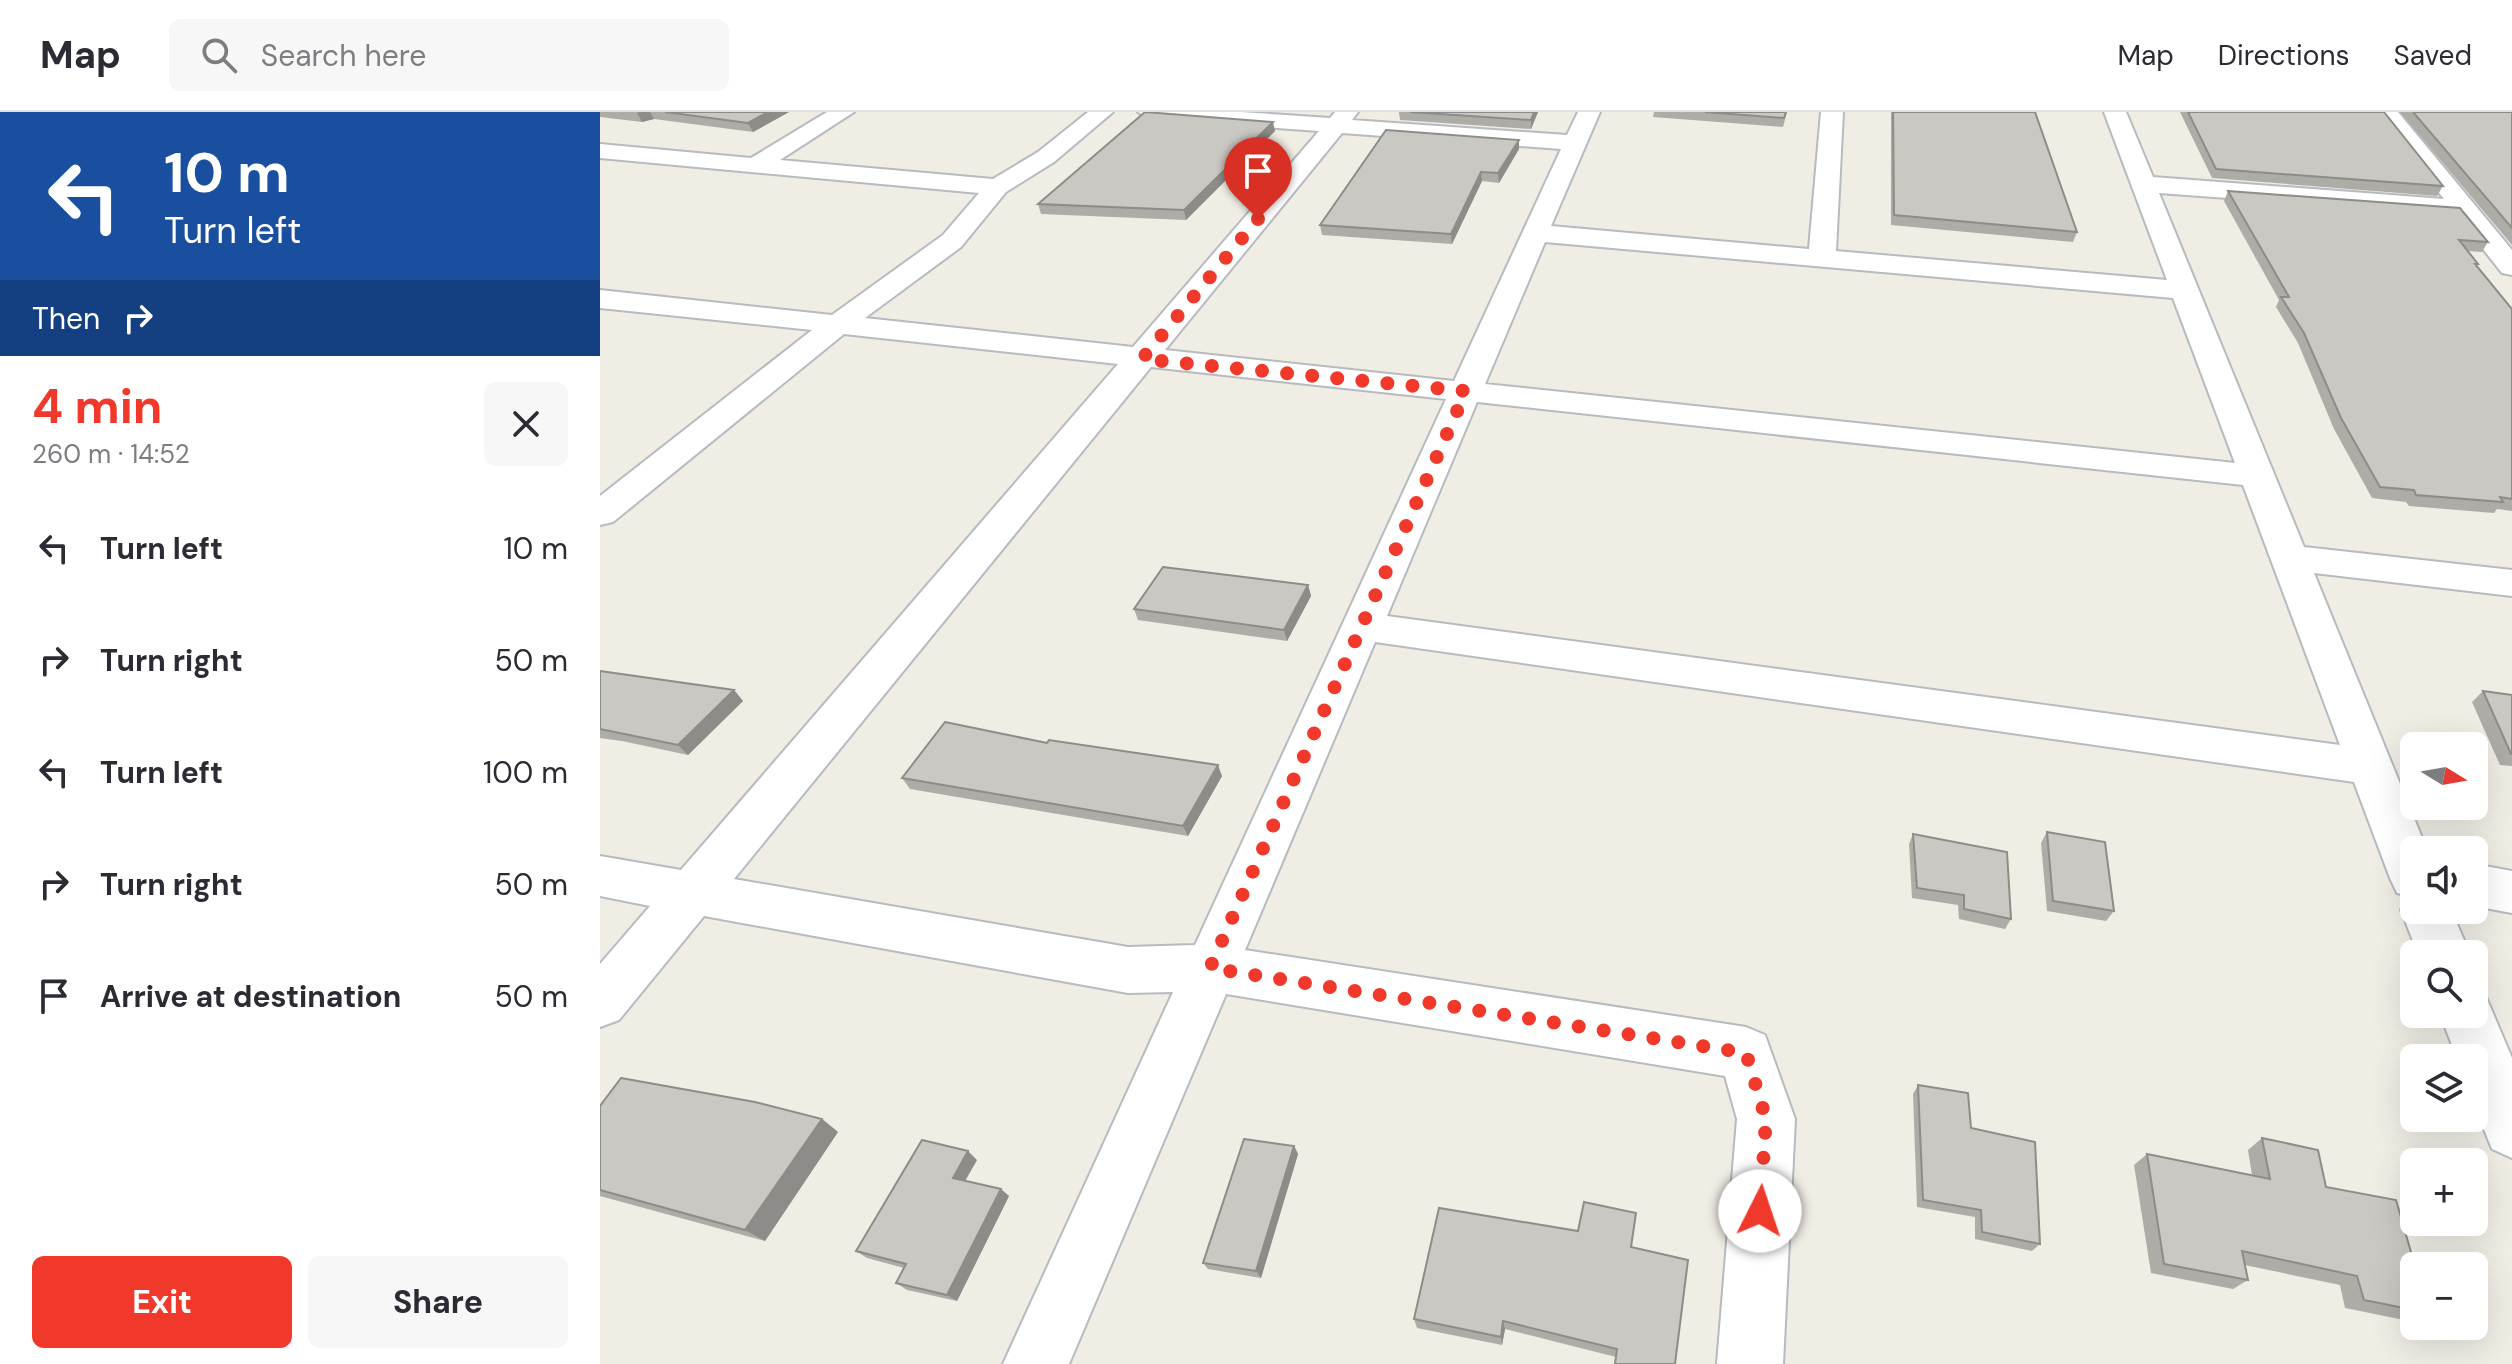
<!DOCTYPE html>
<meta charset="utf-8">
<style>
:root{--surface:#fff;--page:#f7f7f7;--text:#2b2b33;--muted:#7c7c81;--line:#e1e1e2;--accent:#f0392b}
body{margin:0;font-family:"DM Sans",sans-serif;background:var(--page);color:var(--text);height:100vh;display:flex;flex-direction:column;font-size:30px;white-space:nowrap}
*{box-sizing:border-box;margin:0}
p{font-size:26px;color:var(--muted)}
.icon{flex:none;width:44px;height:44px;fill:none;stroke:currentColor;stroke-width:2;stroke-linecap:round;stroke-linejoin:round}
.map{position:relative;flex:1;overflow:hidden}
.panel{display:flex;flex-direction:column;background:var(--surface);width:600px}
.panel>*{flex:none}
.banner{background:#1a4fa0;color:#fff;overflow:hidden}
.needle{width:52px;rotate:101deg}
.buttons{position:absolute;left:1800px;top:620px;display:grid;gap:16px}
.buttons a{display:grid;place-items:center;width:88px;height:88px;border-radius:12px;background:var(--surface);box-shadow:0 8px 32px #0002;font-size:40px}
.pin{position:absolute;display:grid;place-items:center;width:68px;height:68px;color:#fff;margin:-82px -34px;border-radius:50% 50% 50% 0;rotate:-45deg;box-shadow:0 0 8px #0007}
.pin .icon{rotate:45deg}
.me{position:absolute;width:88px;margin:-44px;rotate:4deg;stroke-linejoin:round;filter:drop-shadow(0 0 6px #0008)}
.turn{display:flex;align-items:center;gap:28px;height:168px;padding:0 32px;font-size:36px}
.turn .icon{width:104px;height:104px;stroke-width:2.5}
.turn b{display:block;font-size:56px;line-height:68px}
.then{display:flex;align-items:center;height:76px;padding:0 32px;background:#0003;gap:16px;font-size:30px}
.round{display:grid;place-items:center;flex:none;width:84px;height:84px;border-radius:12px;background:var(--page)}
.headline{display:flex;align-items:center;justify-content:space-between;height:136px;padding:0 32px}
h1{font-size:48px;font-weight:700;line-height:60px;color:var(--accent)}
.cta{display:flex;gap:16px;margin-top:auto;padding:16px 32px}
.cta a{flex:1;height:92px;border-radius:12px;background:var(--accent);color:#fff;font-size:32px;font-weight:700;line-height:92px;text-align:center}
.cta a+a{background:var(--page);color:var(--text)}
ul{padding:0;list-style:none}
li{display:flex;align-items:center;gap:24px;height:112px;padding:0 32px}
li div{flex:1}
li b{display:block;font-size:30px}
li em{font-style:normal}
header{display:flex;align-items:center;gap:48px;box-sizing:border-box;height:112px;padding:0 40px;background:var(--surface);border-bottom:2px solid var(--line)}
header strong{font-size:38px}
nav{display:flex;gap:44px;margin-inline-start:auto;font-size:28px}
.search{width:560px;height:72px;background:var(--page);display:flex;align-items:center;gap:20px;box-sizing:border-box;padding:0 28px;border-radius:12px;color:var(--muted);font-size:30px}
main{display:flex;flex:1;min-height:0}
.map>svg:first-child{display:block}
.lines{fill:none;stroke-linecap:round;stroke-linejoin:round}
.minor-casing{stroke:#b7babf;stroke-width:4}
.minor{fill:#fff;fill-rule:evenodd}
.wall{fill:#aeaca7}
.shaded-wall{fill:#8d8c88}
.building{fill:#cac8c2;stroke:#8d8c88;stroke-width:2}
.route{stroke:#f0392b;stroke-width:14;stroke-dasharray:0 25.2}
</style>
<header>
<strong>Map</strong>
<div class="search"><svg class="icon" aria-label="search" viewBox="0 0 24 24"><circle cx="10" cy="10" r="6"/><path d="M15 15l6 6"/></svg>Search here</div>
<nav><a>Map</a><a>Directions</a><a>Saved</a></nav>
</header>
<main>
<section class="panel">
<div class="banner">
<div class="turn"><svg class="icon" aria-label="left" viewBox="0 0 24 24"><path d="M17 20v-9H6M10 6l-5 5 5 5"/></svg><div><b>10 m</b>Turn left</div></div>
<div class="then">Then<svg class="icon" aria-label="right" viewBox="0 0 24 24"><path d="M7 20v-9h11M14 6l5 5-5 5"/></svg></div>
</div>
<div class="headline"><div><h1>4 min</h1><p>260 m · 14:52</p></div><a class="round"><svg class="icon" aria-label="close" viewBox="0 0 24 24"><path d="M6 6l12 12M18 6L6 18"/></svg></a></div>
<ul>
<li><svg class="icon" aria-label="left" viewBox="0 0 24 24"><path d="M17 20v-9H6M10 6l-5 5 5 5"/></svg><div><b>Turn left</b></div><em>10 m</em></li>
<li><svg class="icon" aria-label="right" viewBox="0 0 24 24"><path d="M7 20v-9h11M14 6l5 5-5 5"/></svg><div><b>Turn right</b></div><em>50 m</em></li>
<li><svg class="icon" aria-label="left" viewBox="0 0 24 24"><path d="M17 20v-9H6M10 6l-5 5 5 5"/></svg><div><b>Turn left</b></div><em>100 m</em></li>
<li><svg class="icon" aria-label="right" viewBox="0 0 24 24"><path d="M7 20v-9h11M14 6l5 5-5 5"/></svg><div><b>Turn right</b></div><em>50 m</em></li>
<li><svg class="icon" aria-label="arrive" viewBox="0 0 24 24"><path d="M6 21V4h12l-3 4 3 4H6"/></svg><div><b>Arrive at destination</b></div><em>50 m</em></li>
</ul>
<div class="cta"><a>Exit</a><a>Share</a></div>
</section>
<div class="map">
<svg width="1912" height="1252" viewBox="0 0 1912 1252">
<rect width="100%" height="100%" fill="#f0ede5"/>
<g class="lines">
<defs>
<path id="minor" d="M227,0H254L180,48L393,67L438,40L488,0H513L454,50L406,80L361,135L265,206L533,235L719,19L549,7L538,0H641L730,6L735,0H758L752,8L967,23L978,0H1000L951,114L1209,137L1221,0H1243L1236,139L1567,168L1504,0H1526L1553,65L1844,87L1775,0H1798L1912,138V163L1902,161L1856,103L1559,81L1704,435L1912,458V484L1714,461L1827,738H1814V798H1851L1870,842H1818L1801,798L1808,784L1797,781L1790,766L1754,670L775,530L645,838L1146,915L1165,923L1195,1007L1183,1252H1117L1137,1007L1125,964L626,882L469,1252H403L573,880L528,881L104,804L19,908L0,915V852L50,794L0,784V744L81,758L518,252L244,222L13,410L0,413V384L212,218L0,196V178L232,203L343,123L379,81L0,46V32L151,46ZM742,21L961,37L854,269L565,238ZM945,130L1573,186L1635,351L885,272ZM551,255L846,287L595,833L528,835L134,767ZM877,290L1643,373L1740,633L787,504Z
M1874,752L1912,759V801L1874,794Z
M1874,880L1886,885L1912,946V1046L1892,1037L1874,993V946H1857L1840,902H1874Z"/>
</defs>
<use href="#minor" class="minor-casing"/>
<use href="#minor" class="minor"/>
</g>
<path class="wall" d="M0,0H189L153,20L54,7L42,10L0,5Z
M799,0H938L931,17L800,8Z
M1054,0H1187L1183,15L1053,5Z
M1291,0H1435L1477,120L1473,130L1291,113Z
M1580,0H1784L1843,74L1837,84L1612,66Z
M1800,0H1912V133Z
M675,19L586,108L441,102L438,92Z
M919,28V37L899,71L882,69L852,132L722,123L720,113Z
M1628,79L1888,130L1882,140L1868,139L1878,152L1877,154L1912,197V399L1897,397L1894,401L1809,394L1806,390L1772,386L1734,317L1698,231L1676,195L1679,188L1624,89Z
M708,473L711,484L687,529L538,508L534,497Z
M0,559L134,578L143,589L88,643L22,629L0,626Z
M1883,579L1912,583V654L1900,653L1872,590Z
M447,631L622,664L588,724L310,677L302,666Z
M1447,720L1514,799L1506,809L1447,799L1441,731Z
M1313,722L1411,807L1405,817L1359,807L1358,793L1312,786L1309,732Z
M1318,973L1371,1016L1440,1132L1432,1139L1375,1127V1105L1317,1095L1313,982Z
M0,994L222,1007L238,1020L165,1129L0,1084Z
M1662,1026L1726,1075L1814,1154V1207L1809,1209L1745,1196L1740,1173L1645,1153L1648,1168L1633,1177L1551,1161L1534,1053L1547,1042L1652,1063L1648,1038Z
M694,1034L698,1042L661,1166L608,1157L603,1151Z
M377,1048L365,1069L409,1084L357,1189L307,1178L296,1171L304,1156L267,1146L256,1139Z
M1031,1135L1016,1245L905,1217L902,1233L817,1216L814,1207Z"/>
<path class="shaded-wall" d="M41,0H50L54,7L42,10L37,1Z
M168,0H189L153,20L148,11Z
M934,0H938L931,17V8Z
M673,10L675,19L586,108L584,98Z
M919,28V37L899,71L898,61Z
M881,60L882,69L852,132L851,122Z
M708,473L711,484L687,529L684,518Z
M134,578L143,589L88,643L78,633Z
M618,653L622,664L588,724L583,714Z
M222,1007L238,1020L165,1129L145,1118Z
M694,1034L698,1042L661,1166L656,1159Z
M368,1039L377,1048L362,1074L353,1066Z
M401,1077L409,1084L357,1189L347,1183Z
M903,1209L905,1217L902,1233L901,1225Z"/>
<path class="building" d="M65,0H168L148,11Z
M545,0L673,10L584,98L438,92Z
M810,0H934L931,8Z
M1105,0H1186L1184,6Z
M1293,0H1435L1477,120L1294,103Z
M1588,0H1784L1843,74L1616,57Z
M1813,0H1912V116Z
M786,18L919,28L898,61L881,60L851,122L720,113Z
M1628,79L1860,96L1888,130L1859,128L1878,152H1875L1912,197V387L1900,385L1903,390L1816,383L1814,378L1780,375L1741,306L1704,221L1681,185H1689Z
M563,455L708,473L684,518L534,497Z
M0,559L134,578L78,633L0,617Z
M1883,579L1912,583V642H1911Z
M345,610L447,631L449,628L618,653L583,714L302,666Z
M1447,720L1505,730L1514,799L1453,789Z
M1313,722L1407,740L1411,807L1364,797V783L1317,776Z
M21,966L155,990L222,1007L145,1118L0,1078V994Z
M1318,973L1368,981L1371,1016L1435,1030L1440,1132L1382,1120L1381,1098L1323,1088Z
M1662,1026L1718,1038L1726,1075L1796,1088L1815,1154L1814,1198L1764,1188L1757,1164L1642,1139L1648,1168L1564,1152L1547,1042L1670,1067Z
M644,1027L694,1034L656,1159L603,1151Z
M322,1028L368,1039L353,1066L401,1077L347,1183L296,1171L306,1152L256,1139Z
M984,1090L1036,1101L1031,1135L1088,1148L1075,1252H1015L1017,1237L903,1209L901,1225L814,1207L839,1096L978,1119Z"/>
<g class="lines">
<path class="route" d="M658,107L542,247L866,279L610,856L1146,941L1166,1007L1160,1099"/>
</g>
</svg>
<div class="buttons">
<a><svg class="needle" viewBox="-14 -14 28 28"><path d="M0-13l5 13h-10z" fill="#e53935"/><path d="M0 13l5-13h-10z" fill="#7c7c81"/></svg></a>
<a><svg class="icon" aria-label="sound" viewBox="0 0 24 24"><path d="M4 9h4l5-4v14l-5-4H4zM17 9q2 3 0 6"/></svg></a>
<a><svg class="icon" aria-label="search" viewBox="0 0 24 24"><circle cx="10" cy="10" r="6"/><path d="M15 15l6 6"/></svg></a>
<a><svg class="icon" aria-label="layers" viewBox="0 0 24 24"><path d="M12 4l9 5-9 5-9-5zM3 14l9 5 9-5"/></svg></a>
<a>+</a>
<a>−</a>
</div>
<div class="pin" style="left:658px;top:107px;background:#d93025"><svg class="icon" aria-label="arrive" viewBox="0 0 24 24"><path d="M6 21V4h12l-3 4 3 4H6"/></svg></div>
<svg class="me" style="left:1160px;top:1099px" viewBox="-20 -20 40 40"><circle r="19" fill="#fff"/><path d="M0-13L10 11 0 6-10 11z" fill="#f0392b"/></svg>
</div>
</main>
